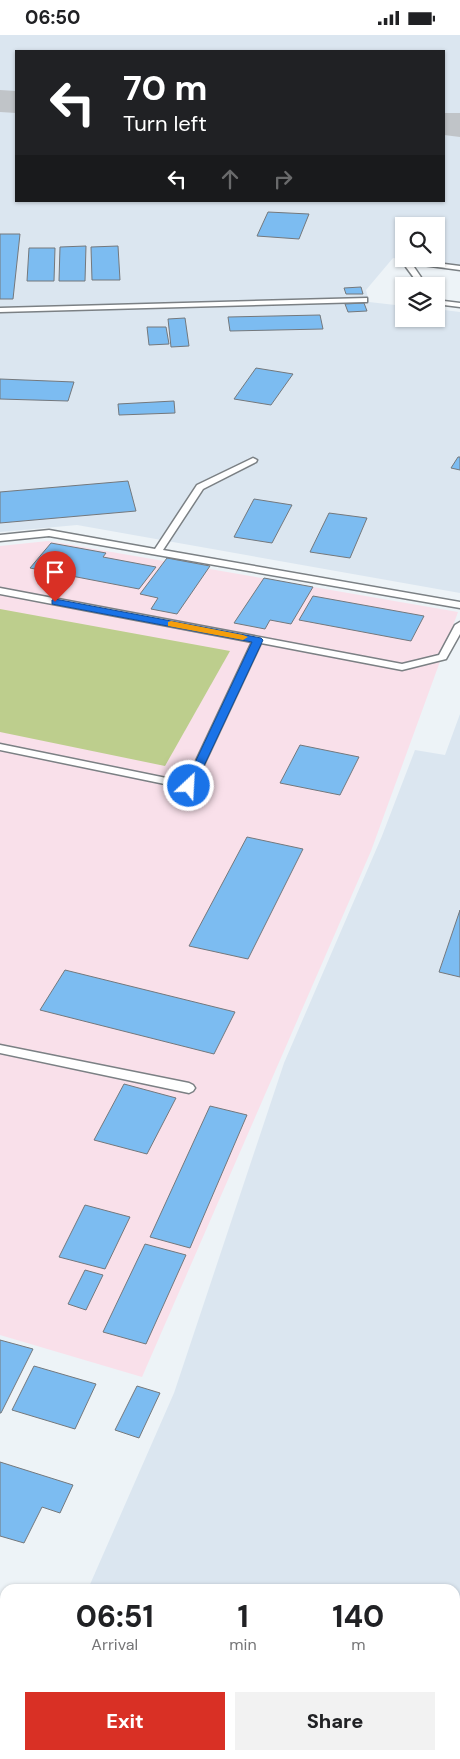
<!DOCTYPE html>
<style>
:root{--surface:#fff;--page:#f2f2f2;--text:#202124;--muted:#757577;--accent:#d93025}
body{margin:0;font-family:"DM Sans",sans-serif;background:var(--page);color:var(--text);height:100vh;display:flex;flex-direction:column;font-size:19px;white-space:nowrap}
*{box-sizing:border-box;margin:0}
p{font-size:16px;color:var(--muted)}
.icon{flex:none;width:28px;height:28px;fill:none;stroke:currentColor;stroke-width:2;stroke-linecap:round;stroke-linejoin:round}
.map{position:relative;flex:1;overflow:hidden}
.details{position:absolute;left:0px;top:1549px;width:460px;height:176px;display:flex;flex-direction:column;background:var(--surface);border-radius:15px 15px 0 0;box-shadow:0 1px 4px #0004}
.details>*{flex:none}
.banner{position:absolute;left:15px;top:15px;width:430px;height:152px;border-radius:0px;box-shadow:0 1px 4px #0004;background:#202124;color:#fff;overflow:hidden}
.controls{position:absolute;left:395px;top:182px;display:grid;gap:10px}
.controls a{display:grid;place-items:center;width:50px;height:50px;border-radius:0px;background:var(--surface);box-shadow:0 1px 4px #0004;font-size:25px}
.pin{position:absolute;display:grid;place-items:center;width:42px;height:42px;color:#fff;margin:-51px -21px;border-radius:50% 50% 50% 0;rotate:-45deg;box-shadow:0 0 5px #0007}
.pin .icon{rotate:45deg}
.me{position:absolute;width:55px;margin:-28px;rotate:25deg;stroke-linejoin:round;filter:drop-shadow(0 0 4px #0008)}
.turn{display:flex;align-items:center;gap:18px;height:105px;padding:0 25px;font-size:22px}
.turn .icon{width:65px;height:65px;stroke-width:2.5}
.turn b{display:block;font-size:35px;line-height:42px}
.lanes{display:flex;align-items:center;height:48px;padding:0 25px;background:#0003;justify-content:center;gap:25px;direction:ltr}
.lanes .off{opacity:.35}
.eta{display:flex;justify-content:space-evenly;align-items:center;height:85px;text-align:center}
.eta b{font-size:30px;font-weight:800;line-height:35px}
.primary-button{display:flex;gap:10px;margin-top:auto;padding:10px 25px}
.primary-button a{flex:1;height:58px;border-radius:0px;background:var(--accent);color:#fff;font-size:20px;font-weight:800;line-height:58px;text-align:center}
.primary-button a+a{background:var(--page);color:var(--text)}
.status{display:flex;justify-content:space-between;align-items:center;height:35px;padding:0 25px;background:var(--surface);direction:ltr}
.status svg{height:14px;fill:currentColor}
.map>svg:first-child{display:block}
.commercial{fill:#f9e0ea}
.built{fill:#dbe6f0;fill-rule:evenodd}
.green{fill:#bdce8d}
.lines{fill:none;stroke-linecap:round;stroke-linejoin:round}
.taxiway{fill:#c0c4c8;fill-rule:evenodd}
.building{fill:#7cbcf1;stroke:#74787c}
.service-casing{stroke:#7b8084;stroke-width:3}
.minor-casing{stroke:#7b8084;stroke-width:3}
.service{fill:#fff;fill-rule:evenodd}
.minor{fill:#fff;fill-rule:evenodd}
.route{fill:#1a73e8;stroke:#114b97}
.slow{fill:#f59e0b}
</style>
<div class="status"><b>06:50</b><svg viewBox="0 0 49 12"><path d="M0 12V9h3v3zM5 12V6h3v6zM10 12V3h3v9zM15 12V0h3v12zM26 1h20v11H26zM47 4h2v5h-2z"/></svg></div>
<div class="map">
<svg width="460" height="1724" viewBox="0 0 460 1724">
<rect width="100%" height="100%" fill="#edf3f7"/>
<path class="commercial" d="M48,506L458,577L371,816L142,1342L0,1300V511Z"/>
<path class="built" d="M0,0H460V232L393,223L366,255L369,267L404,271V284H436V274L460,277V558L77,490L0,497ZM16,16H444V166H16ZM404,191H436V224H404Z
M460,679V1724H447L436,1720H455V1554H88L174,1358L284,1028L382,801L415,715L445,720Z"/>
<path class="green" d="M0,574L230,616L165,731L0,697Z"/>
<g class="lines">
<path class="taxiway" d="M0,55L16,56V78L0,77Z
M444,78H460V102L444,100Z"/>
</g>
<path class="building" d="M268,177L309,179L299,204L257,201Z
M0,199H20L13,264H0Z
M86,211L85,246H59L60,212Z
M118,211L120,245H92L91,212Z
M29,213H55L54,246H27Z
M361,252L363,259H346L344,253Z
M364,268L367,276L348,277L345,269Z
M320,280L323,294L230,296L228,282Z
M185,283L189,311L171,312L168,284Z
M147,292H166L169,309L149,310Z
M256,333L293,339L271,370L234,364Z
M0,344L74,347L68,366L0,364Z
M174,366L175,378L119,380L118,369Z
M458,422H460V435L451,433Z
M128,446L136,476L0,488V457Z
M254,464L292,470L272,508L234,502Z
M329,478L367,483L350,523L310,517Z
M51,508L106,518L103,522L156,532L139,554L30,533Z
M167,523L210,531L177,579L151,574L158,563L140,559Z
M264,543L313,552L291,589L270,585L265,594L234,588Z
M313,561L424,581L411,606L299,585Z
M300,710L359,722L340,760L280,748Z
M247,802L303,814L248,924L189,911Z
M460,875V942L439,937Z
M65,935L235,977L214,1019L40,975Z
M124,1049L176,1063L147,1119L94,1105Z
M210,1071L247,1080L190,1213L150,1202Z
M85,1170L130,1182L105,1234L59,1222Z
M145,1209L186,1220L146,1309L103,1297Z
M85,1235L103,1240L86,1275L68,1269Z
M0,1305L33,1314L1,1378H0Z
M34,1331L96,1349L75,1394L12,1375Z
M137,1351L160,1358L139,1403L115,1395Z
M0,1427L73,1450L60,1478L42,1472L24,1508L0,1501Z"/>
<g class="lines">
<defs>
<path id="service" d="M413,225L460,231V235L415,229L414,232L427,251H420L406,232L411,226Z
M367,263V267H364L0,277V273Z
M436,265L460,268V272L436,269Z
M253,423L257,425L256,427L203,454L163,515L460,567V573L49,501L0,506V500L49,495L155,514L197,450Z
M0,553L402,629L439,620L455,590L460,587V599L446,624L402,635L261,608L194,751L189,754L0,715V709L186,747L252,607L0,559Z
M0,1010L189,1048L193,1050L195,1053L193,1056L189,1058L0,1018Z"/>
<path id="minor" d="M0,1624L5,1626V1658L0,1656Z
M199,1720H241L243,1724H201Z"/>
</defs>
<use href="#service" class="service-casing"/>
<use href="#minor" class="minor-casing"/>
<use href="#service" class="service"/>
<use href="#minor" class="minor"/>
</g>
<path class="route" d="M55,564L261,603L263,605L193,754H185L184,751L252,607L52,569V565Z"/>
<path class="slow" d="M171,586L243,600L248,602L243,605L168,591V587Z"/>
</svg>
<div class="controls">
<a><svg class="icon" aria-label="search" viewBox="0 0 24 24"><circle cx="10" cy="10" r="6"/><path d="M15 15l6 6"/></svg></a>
<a><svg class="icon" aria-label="layers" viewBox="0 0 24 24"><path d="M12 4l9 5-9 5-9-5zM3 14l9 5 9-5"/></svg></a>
</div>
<div class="pin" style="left:55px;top:567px;background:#d93025"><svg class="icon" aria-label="arrive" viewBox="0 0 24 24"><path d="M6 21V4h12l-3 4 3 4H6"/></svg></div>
<svg class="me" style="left:189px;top:751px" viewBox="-20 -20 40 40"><circle r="17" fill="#1a73e8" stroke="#fff" stroke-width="3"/><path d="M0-11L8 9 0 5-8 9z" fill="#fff"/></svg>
<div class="banner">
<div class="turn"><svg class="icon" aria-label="left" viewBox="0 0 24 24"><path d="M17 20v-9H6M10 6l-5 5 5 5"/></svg><div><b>70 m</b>Turn left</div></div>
<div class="lanes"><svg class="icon" aria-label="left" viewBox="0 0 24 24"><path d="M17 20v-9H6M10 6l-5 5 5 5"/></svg><svg class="icon off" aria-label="ahead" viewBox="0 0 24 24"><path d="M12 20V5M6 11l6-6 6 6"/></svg><svg class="icon off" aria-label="right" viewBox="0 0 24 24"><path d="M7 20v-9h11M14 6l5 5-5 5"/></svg></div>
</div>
<section class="details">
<div class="eta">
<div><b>06:51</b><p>Arrival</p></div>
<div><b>1</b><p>min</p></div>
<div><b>140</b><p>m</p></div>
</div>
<div class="primary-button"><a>Exit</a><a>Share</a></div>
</section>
</div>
